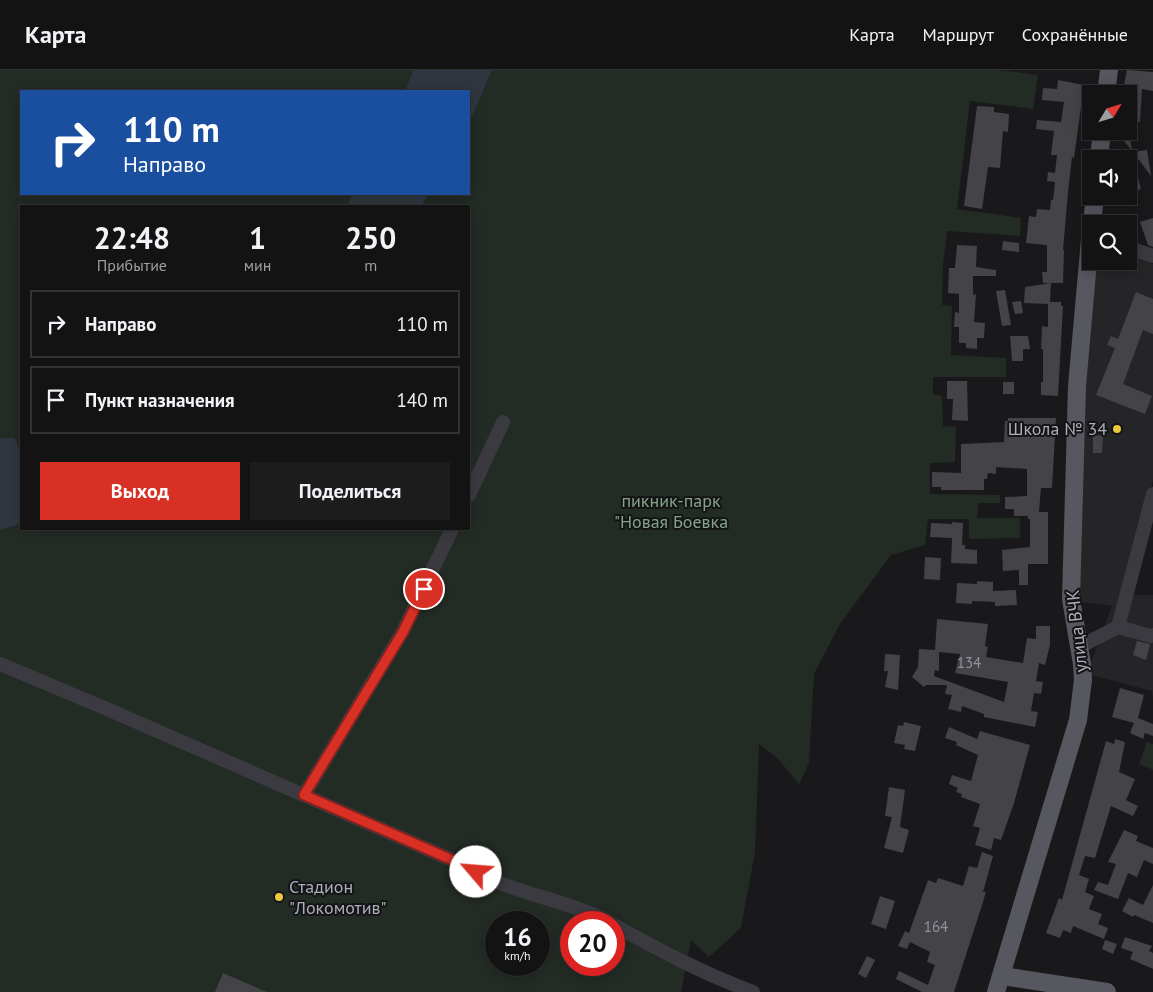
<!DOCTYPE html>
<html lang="ru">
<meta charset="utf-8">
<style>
:root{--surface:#131314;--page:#1c1c1d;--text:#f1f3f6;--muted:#9d9ea0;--line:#323234;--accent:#d93025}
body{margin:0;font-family:"PT Sans",sans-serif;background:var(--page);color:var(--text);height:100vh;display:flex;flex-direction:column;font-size:19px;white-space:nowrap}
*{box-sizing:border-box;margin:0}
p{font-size:16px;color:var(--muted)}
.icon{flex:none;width:28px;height:28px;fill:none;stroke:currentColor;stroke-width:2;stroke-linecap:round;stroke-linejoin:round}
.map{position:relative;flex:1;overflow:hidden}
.panel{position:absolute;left:20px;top:135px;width:450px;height:325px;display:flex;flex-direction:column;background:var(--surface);border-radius:0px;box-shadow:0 2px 12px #0003,0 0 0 1px var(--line)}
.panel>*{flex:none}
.top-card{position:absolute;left:20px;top:20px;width:450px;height:105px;border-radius:0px;box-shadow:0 2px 12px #0003,0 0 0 1px var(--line);background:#1a4fa0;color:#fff;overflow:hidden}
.needle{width:32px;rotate:52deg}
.controls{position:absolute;left:1082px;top:15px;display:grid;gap:10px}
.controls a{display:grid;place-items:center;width:55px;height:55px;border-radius:0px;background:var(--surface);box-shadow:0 2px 12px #0003,0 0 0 1px var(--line);font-size:25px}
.speed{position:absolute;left:485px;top:841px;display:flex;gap:10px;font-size:25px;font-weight:700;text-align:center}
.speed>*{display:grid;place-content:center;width:65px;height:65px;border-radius:50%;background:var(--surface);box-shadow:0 2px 12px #0003,0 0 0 1px var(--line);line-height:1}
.speed small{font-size:12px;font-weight:400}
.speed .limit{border:8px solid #d22;background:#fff;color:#111}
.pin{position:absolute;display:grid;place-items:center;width:42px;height:42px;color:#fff;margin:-21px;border:2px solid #fff;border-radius:50%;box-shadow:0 1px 5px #0007}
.me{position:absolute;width:55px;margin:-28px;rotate:297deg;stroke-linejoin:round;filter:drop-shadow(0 0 4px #0008)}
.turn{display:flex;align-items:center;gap:18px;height:105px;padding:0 20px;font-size:22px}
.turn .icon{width:65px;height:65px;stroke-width:2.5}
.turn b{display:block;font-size:35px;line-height:42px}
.eta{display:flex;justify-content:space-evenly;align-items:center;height:85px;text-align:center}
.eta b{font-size:30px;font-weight:700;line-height:35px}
.primary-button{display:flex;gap:10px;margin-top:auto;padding:10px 20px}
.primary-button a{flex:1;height:58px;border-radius:0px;background:var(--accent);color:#fff;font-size:20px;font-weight:700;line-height:58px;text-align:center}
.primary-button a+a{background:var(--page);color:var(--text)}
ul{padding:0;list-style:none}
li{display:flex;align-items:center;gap:15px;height:68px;margin:0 10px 8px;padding:0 10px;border:2px solid var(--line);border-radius:0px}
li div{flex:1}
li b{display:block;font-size:19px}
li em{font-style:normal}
header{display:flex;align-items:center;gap:30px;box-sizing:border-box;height:70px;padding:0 25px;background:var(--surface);border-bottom:1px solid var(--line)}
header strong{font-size:24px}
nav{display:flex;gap:28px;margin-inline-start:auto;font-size:18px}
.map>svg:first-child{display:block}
.built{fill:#252528}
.green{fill:#232b25;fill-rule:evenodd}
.water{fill:#2f363f}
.building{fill:#434348;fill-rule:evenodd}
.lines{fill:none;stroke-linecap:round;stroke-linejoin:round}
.minor{stroke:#3a3a40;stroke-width:14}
.major{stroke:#56575f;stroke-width:18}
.route-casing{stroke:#8d1f18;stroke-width:12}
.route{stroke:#d93025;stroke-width:9}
.poi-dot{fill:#ecc840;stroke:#141416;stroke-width:2}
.labels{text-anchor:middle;stroke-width:4;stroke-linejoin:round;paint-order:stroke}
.number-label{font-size:15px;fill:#92939e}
.poi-label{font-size:18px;fill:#acaeba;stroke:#141416;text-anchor:end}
.park-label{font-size:18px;fill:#84a48a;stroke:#141416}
.street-label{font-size:18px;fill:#acaeba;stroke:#141416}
</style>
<header>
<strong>Карта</strong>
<nav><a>Карта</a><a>Маршрут</a><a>Сохранённые</a></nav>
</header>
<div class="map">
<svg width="1153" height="922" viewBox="0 0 1153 922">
<rect width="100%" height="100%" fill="#19191b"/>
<path class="built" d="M1129,186L1153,194V410L1122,525H1153V629L1152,621L1087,604L1112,536L1075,531L1079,376L1095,191H1129Z"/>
<path class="green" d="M0,0H413L405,21H21V124H353L346,136H21V382L15,368H0Z
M492,0H1000L1038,5L1033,39L970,31L957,139L1021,148L1020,166L947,161L943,195L942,235L952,236L951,285L1006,288V307H933V324L942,326L943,356L956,357L955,392L930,393V424L1000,425V433H978L977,448H1020V468L969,469V449H928L925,475L891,485L840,554L814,604L809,693L799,714L778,689L759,674L755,782L741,858L709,887L691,870L681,922H0V460L21,454V459H469V136H421L429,124H469V54ZM496,852H539V895H496ZM571,852H614V895H571Z
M1147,672L1153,674V700L1139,694Z"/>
<path class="water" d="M413,0H492L469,54V21H405Z
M353,124H429L421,136H346Z
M0,368H15L21,382V454L0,460Z"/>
<path class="building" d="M1127,0L1153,2V21L1142,19L1140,52L1129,51V24H1122Z
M1058,10L1084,15L1074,88L1072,87L1068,122L1063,180H1064L1063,213H1043L1042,202H1047V175L1026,173L1029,146L1036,147L1037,139L1050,140L1051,130H1053L1055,112L1047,111L1048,102L1055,103L1057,85H1051L1054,61L1036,59L1037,50L1061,52L1064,32L1042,30L1043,18L1057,19Z
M977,36L994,37V42L1009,44L1008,62L1003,61L1000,98L988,97L982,139L964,136Z
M1120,61H1129L1132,81L1121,67Z
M1147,80L1151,106L1133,82Z
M1129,83H1132L1141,119L1129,123Z
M1153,148V177L1148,175L1140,152Z
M1003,171L1019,173V182L1002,180Z
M957,175L977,176L976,197L996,200V206H973V225L976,224L974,252L985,253L984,268H977V279L966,278V273H959V257H954L955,242L959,243V224L948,223L949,198H955Z
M1051,213L1050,232H1061V236H1063L1058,326L1041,325V312H1043V279H1041L1042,256L1048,257V234L1024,233L1025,217Z
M1005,220L1011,255L1002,256L996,221Z
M1136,222L1153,229V264L1143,260L1123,314L1152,326L1145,344L1096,325L1115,278L1107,275L1111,266L1118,269Z
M1021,231L1023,243L1015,244L1012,232Z
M1010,266H1028L1030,279H1023V291H1012Z
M947,311H967L968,351L952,350L953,329H947Z
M1003,312H1014V324H1003Z
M1008,348H1056L1052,418H1041L1039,442H1048V494H1028V515H1019V500L1003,501L1002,480L1030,477V449H1028V446H1014V439H1005V427L1027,426V399L996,397V404L988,403L987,409H984V420H941V417H932V402L961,403V374L1004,372L1005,351H1008Z
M1093,365L1103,366L1102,383H1093Z
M952,452L963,453L962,475H965V479L977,480V494L951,493L952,468L930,467L931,453L952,454Z
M925,487L941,488L940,510L924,509Z
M977,511L993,512V521L1016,520L1017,535L995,536V532L972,531V534L956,533L957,513L977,514Z
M937,549L988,554L985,576L988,577L986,587L1023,593L1027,568L1036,569V556H1050V575L1045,595L1039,593L1036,611L1043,612L1041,624L1034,623L1031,641L1038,642L1035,657L984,647V644L962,636L961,642L948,639L952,625L945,624L947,615H926L924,617L912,607L918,597L919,579L935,580ZM939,582L960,584L955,603L1008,612L1004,632L934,606L935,600L939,601Z
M1137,571L1150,574L1146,590L1133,585Z
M885,584L900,585L898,620L885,617L888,601H884Z
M1120,618L1144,625L1138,648L1153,654V666L1145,663L1143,669L1130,663L1134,653L1112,647Z
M904,652L921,656L915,681L904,679L905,675L894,673L898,655L903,656Z
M949,657L977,669L980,661L1030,675L1014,733L1001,770L994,768L991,780L975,775L980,758L973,756L980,734L961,727L962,724L956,722L958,718L949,714L952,705L971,711L978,685L956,675L957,672L945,668Z
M1115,669L1125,672L1119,702L1135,709L1126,730L1138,736L1133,746L1111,736L1095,788L1085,786L1079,805L1089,809L1085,822L1094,826L1089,839L1102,844L1098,854L1108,858L1104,869L1073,856L1071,863L1063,860L1060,868L1046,863L1059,828L1062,830L1106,671L1114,674Z
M889,717L905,720L900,757L909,760L903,783L884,778L892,747L885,746Z
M1124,760L1138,766L1136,771L1153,778V794L1144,790L1137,807L1128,803L1118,829L1094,820L1098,812L1108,815L1116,794L1108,792Z
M982,782L993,786L983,822H986L983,832L954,922H922L896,909L899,901L928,915L935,895L927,892L930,882L910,872L907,879L898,876L905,861L909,863L928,810L936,813L938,808L963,816L969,796L977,798Z
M1153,815V853L1134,845L1133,847L1122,841L1129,828L1143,835Z
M880,826L895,831L886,859L871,854Z
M1125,867L1152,876L1149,881L1153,883V899L1130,889L1133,882L1121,878Z
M1105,870L1117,874L1113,884L1102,879Z
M867,886L875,890L866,908L858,904Z
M223,903L267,922H215Z"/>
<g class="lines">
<path class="minor" d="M1129,178L1153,186
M469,425L503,352
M1118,557L1151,566L1153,565
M1079,577L1118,557L1153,424
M0,594L107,639L459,793C474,802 491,810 508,816C542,828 576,835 609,852
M304,725L403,561L452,459
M614,855C659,880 704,904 753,922"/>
<path class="major" d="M1106,24L1109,0
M1099,89L1102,61
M1092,154L1095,126
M1002,906L1107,922
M996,922L1078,650L1083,610L1082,594L1071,529L1077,316L1091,158"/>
</g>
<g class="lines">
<defs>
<path id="route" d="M424,519L403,562L304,725L459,793L476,802"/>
</defs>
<use href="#route" class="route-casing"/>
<use href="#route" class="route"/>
</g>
<g class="poi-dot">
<circle cx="1117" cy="359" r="5"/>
<circle cx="279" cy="827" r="5"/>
</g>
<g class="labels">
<g class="number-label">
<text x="969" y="598">134</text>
<text x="936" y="862">164</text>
</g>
<g class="poi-label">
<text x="1107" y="365">Школа № 34</text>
<text x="289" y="823" text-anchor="start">Стадион<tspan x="289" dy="21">"Локомотив"</tspan></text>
</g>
<g class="park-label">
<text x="671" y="437">пикник-парк<tspan x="671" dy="21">"Новая Боевка</tspan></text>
</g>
<g class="street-label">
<text transform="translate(1077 561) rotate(-96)" y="6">улица ВЧК</text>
</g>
</g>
</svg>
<div class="controls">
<a><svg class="needle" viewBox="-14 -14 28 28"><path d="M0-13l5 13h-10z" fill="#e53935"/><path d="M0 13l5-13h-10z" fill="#9d9ea0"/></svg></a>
<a><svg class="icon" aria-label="sound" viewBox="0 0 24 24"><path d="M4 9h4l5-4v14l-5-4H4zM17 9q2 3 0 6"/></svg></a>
<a><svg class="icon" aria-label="search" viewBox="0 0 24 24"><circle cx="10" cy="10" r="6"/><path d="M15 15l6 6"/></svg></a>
</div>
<div class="speed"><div>16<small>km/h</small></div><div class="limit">20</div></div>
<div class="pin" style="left:424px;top:519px;background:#d93025"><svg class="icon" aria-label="arrive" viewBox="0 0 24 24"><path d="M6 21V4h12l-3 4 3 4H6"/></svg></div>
<svg class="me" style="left:476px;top:802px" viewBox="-20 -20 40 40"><circle r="19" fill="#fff"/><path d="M0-13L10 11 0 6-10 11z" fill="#d93025"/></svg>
<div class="top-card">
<div class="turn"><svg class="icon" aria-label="right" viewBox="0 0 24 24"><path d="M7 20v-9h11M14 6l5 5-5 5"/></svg><div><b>110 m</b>Направо</div></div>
</div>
<section class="panel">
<div class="eta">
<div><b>22:48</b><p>Прибытие</p></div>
<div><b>1</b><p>мин</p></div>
<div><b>250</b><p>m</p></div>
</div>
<ul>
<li><svg class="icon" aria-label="right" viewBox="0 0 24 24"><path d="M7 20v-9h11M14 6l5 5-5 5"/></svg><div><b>Направо</b></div><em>110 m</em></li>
<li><svg class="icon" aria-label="arrive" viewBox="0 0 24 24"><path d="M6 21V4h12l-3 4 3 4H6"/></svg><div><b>Пункт назначения</b></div><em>140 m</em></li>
</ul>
<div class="primary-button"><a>Выход</a><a>Поделиться</a></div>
</section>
</div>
